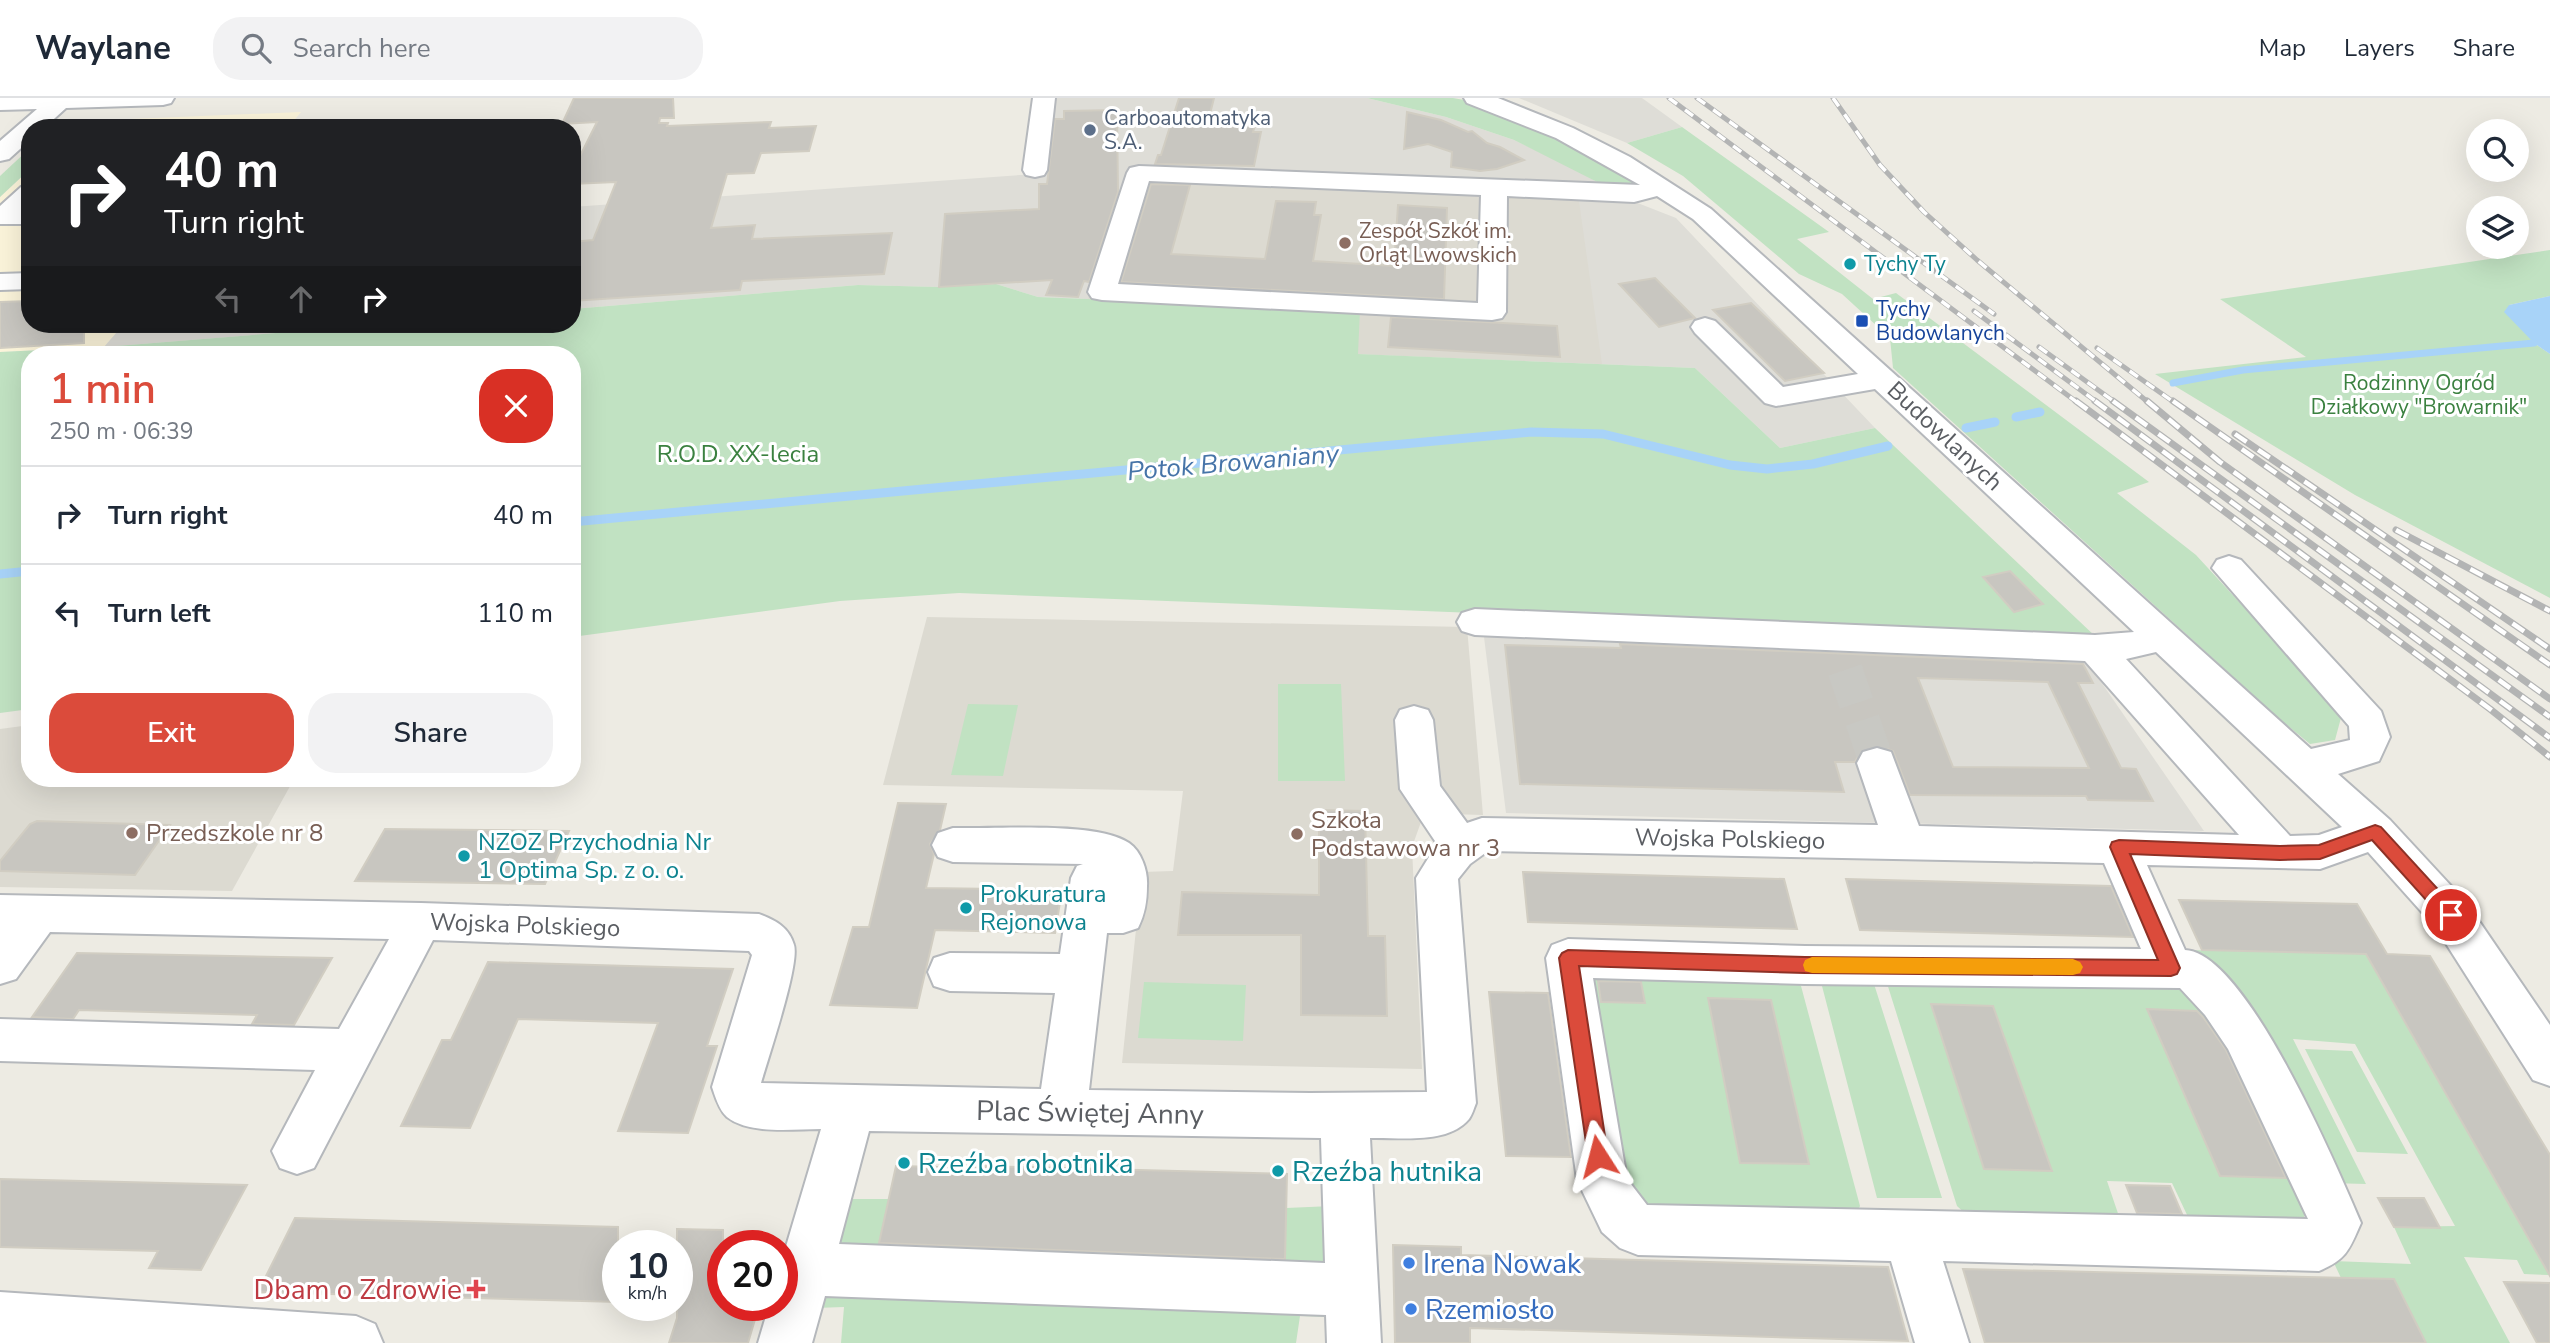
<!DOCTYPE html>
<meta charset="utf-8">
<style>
:root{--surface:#fff;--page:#f2f2f3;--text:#1f2937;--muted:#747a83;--line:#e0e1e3;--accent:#db4b3b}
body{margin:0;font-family:"Nunito Sans",sans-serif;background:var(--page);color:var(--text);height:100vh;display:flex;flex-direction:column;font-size:26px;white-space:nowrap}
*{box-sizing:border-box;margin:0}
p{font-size:23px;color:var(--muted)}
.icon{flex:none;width:38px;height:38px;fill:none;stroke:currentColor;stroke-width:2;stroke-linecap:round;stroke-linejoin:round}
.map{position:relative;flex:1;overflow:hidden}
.panel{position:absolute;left:21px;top:248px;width:560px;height:441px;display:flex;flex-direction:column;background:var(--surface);border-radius:28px;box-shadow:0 7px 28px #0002}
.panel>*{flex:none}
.top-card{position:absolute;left:21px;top:21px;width:560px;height:214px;border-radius:28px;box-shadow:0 7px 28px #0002;background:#202124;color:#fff;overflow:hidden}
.buttons{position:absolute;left:2466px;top:21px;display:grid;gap:14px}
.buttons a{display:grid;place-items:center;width:63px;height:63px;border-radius:50%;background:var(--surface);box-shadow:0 7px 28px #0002;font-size:35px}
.speed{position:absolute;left:602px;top:1132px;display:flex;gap:14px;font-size:35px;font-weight:700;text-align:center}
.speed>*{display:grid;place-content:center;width:91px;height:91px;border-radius:50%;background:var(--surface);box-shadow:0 7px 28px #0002;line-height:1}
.speed small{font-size:18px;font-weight:400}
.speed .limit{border:10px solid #d22;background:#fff;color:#111}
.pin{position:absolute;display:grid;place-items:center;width:60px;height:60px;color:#fff;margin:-30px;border:4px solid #fff;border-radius:50%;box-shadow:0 2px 7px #0007}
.me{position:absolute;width:77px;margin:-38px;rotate:351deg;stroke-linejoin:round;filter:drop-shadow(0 0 5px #0008)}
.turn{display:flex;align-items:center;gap:24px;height:147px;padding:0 28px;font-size:32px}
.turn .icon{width:91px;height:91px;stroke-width:2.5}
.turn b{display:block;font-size:49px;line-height:60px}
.lanes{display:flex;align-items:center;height:66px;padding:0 28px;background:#0003;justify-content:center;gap:35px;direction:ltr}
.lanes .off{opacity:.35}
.round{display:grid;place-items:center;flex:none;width:74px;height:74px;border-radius:28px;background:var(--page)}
.head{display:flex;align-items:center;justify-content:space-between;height:119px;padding:0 28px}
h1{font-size:42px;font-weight:600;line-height:52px;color:var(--accent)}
.primary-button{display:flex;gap:14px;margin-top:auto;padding:14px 28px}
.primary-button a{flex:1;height:80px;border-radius:28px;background:var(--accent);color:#fff;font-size:28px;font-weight:600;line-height:80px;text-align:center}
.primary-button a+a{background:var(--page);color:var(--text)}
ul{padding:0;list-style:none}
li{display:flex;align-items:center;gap:21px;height:98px;padding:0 28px;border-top:2px solid var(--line)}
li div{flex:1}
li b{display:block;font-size:26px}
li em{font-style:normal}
header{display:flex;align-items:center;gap:42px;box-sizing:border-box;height:98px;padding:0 35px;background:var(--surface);border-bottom:2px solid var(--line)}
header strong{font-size:33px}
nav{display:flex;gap:38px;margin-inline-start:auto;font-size:24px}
.search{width:490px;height:63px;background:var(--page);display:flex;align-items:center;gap:18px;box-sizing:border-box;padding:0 24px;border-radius:28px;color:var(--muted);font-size:26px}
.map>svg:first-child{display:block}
.commercial{fill:#fbf4da}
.industrial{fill:#deddd7}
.education{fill:#dcdad1}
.green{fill:#c1e2c2}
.water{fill:#a8d3f8}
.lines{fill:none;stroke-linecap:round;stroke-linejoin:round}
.stream-far1{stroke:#a8d3f8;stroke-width:7}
.stream{stroke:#a8d3f8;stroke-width:9}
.building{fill:#c8c6c0;stroke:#d1cdc2;stroke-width:2;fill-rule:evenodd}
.minor-tunnel{stroke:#c8c8c3;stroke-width:35;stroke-dasharray:35 18;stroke-linecap:butt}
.minor-casing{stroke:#b5b8bc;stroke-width:4}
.minor{fill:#fff;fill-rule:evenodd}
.rail-far1-casing{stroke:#b3b4b4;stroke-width:5}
.rail-casing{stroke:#b3b4b4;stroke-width:7}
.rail-far1{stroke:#fff;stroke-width:3.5;stroke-dasharray:10;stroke-linecap:butt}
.rail{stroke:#fff;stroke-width:4.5;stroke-dasharray:14;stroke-linecap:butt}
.route{fill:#db4b3b;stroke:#8e3126;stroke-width:2}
.slow{fill:#f59e0b}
.service-dot{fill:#5c6f8a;stroke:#fff;stroke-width:2.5}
.education-dot{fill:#8d6e63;stroke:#fff;stroke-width:2.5}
.culture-dot{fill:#0f9aa8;stroke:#fff;stroke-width:2.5}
.transit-dot{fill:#1a4fb4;stroke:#fff;stroke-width:2.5}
.shop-dot{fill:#3f7fe0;stroke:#fff;stroke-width:2.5}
.health-dot{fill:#e0444e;stroke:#fff;stroke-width:2.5}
.labels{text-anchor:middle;stroke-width:6;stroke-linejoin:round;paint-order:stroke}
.far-service-label{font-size:21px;fill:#4e5e75;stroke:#fff;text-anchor:start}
.far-education-label{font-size:21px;fill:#785e54;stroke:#fff;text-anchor:start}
.far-culture-label{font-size:21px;fill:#0d838f;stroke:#fff;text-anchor:start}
.far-transit-label{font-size:21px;fill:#164399;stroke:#fff;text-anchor:start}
.far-park-label{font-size:21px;fill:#3b8140;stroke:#fff}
.street-label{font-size:24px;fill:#5b5e63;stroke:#fff}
.park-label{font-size:24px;fill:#3b8140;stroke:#fff}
.education-label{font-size:24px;fill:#785e54;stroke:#fff;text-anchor:start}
.culture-label{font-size:24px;fill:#0d838f;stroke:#fff;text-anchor:start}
.water-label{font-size:26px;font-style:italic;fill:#4674a8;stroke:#fff}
.near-street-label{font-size:28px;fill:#5b5e63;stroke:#fff}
.near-culture-label{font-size:28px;fill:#0d838f;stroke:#fff;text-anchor:start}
.near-shop-label{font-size:28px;fill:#366cbe;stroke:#fff;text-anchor:start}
.near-health-label{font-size:28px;fill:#be3a42;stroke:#fff;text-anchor:end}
</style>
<header>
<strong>Waylane</strong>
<div class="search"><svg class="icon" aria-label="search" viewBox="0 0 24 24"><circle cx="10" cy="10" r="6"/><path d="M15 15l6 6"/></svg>Search here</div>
<nav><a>Map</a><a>Layers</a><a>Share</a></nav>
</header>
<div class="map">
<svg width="2550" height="1245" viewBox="0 0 2550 1245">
<rect width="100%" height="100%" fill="#edebe3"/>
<path class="commercial" d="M301,14L288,30H74L81,23Z
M30,71V226H124L104,249L0,254V99Z"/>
<path class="industrial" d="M1044,0H1367L1446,19L1514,42L1563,65L1630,102L1676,120L1875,330L1780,350L1695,270L1357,256L1359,212L1038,199L996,186L939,189L858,187L572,211V109L1035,76Z
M1519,0H1642L1682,29L1627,45Z
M124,226H387L104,249Z
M1483,531L2081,555L2204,733L1506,715Z"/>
<path class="education" d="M1128,73L1577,89L1602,266L1357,256L1359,212L1088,201Z
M927,519L1467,529L1483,717L1450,716L1421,724L1412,749L1422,971L1122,965L1142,774L1173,773L1183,693L883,687Z
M30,627V681H294L232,793L0,789V631Z"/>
<path class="green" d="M1367,0C1395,0 1425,0 1453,0C1509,8 1585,54 1636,81L1637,88L1613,92L1514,42L1446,19Z
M1682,29L1829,134L1797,141L1873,201L1896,195L2149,384L2117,395L2196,457L2342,616L2335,642L2310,646L2282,623L1893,270L1890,240L1842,196L1799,176L1683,78L1627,45Z
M30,50V71L0,99V78Z
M2550,152V198L2509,207L2534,245L2550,256V500L2355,397L2155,276L2306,259L2220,201Z
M996,186L1038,199L1360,212L1358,256L1695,270L1780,350L1875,330L2096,539L959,495L840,503L572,539V257H30V611L0,615V254L104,249L387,226H572V211L858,187L939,189Z
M1278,586H1341L1345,683H1278Z
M968,606L1018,607L1003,678L951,677Z
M2187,852L2366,856L2549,1177L2524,1176L2517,1162L2464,1159L2510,1245H2426L2341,1180L2333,1163L2411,1166L2394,1129L2455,1128L2355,946L2293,941L2366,1086L2329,1085L2234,892Z
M1786,873L1801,888L1860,1108L1850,1129L1639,1108L1624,1084L1591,875Z
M1885,879L2165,881L2192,894L2218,912L2308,1105L2303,1122L2197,1138L2172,1085L2107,1083L2125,1136L1982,1131L1957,1108Z
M1144,884L1246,887L1243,943L1138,940Z
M1874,886L1942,1100H1877L1822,888Z
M2305,951L2352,953L2408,1056L2357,1054Z
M837,1101H889L877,1152L931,1154L934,1139L972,1140L970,1153L1192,1158L1231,1147V1161L1285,1162L1286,1110L1332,1108L1331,1219L1300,1218L1296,1245H841L844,1209L815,1210Z"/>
<path class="water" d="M2550,198V256L2534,245L2504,214L2509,207Z"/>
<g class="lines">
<path class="stream-far1" d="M2173,285L2243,272L2534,245"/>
<path class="stream" d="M2016,319L2040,314
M1966,330L1995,324
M572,424L1531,334L1603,336L1730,367L1767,371L1813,366L1888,348
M0,476L30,473"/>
</g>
<path class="building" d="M574,0H673L674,20H660L659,25H668L667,28L771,24L769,30L816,28L809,53L761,55L754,75L727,76L711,130L755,127L752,141L892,135L884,176L742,183L740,192L572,203V144L593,142L616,84L572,86V74L597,24L562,26Z
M1179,0H1214L1210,16L1258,18L1253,34H1261L1254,68L1155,66L1158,57H1161Z
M1117,12L1118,94L1089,184L1084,183L1078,199L1046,197L1052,182L939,189L945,116L1039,111V86H1047L1055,21H1064V13Z
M1407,14L1441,22L1468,34L1472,33L1487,45L1500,49L1524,62L1497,71L1480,73L1451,69L1452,54L1428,46L1404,51Z
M1151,86L1190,87L1171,156L1265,161L1276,103L1316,104L1314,117H1321L1313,163L1394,168L1398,107L1447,110L1444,201L1121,184Z
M1655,180L1695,220L1659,229L1619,186Z
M30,203V226H84V245L0,250V204Z
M1751,205L1824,275L1785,283L1713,212Z
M1391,219L1557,228L1560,259L1388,249Z
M2010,473L2043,506L2014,514L1983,479Z
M1620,546L2083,566L2093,585H2078L2121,670L2136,671L2153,703L2088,702L2086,698L1910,697L1893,653L1878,647L1862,651L1855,664H1835L1844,694L1520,686L1505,547L1621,550ZM1918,580L2048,584L2089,670L1953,669Z
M898,705L946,706L940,732L930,746L934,756L926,790L1062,792L1055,835L935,832L917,910L830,907L853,829H869Z
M1319,712L1365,713L1368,838H1385L1387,918L1301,917V837H1178L1182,794L1319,797Z
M37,723L170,727L135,777L0,773V763L30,726Z
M385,731L569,733L545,786L355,783Z
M1523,774L1784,781L1797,831L1528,824Z
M1846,781L2111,788L2133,839L1860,832Z
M2179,802L2357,806L2387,856L2430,858L2550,1057V1178L2366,856L2202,852Z
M77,855L332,860L294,927L252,926L257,917L79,912L73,921L32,919Z
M488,864L733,871L707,948H717L688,1035L618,1033L658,925L518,921L470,1030L401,1028L442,942H451Z
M1598,883L1641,884L1645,905L1601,904Z
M1489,894L1548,895L1571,1059L1506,1058Z
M1708,900L1771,902L1809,1066L1740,1065Z
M1931,906L1993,908L2052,1073L1984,1071Z
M2147,911L2197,913L2203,919L2226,952L2286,1080L2220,1078Z
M896,1068L984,1070V1068L1287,1076L1285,1161L879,1145Z
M0,1081L247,1087L201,1172L149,1170L158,1153L0,1149Z
M2126,1087L2170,1088L2182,1116L2137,1115Z
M2378,1100H2424L2440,1130L2394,1129Z
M295,1120L618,1129V1204L258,1194Z
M677,1131L723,1132V1208H754L751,1217L756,1218L748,1245H669L677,1220Z
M1393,1147L1461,1149V1157L1888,1169L1908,1243L1470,1230V1245H1395Z
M1963,1171L2394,1181L2426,1245H1985Z
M2504,1184L2550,1185V1245H2537Z"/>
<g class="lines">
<path class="minor-tunnel" d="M1845,572L1877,665"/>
<defs>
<path id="minor" d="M0,0H174L171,5L163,7L66,10L44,30H30V42L9,61L0,63V43L37,11L0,12Z
M1033,0H1055L1047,72L1044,77L1035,79L1026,77L1023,72Z
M1464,0H1498L1573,30L1630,59L1711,111L2311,651L2350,642L2349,628L2212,470L2217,462L2229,458L2241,462L2381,613L2390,639L2379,663L2338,676L2390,722L2466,804L2550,927V988L2533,982L2436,830L2368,754L2320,771L2147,767L2185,852C2246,854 2338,1071 2361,1125C2349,1152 2347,1161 2319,1173L1943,1163L1969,1245H1915L1891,1163L1638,1157L1620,1150L1602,1134L1577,1082L1546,860L1552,847L1568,841L1805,848L2141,851L2104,765L1488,753L1470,766L1458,781L1476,1005C1474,1010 1472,1017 1469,1021C1447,1047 1400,1039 1370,1040L1381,1245H1327L1326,1217L825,1198L812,1245H758L769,1208H782V1162L821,1031C793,1031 750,1037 727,1019C719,1012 715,998 712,989L752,857L749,853L433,842L314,1070L297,1076L280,1070L272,1053L315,972L0,963V921L339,931L389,841L50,834L16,881L0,886V797L421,805L759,816C775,822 789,829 794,847C800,866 768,960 761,985L1041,991L1055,895L950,893L934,888L928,874L934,860L950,855L1060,856L1071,780L1077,768L1083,766L953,764L938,759L932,747L938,735L953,730C995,731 1097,723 1129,745C1142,754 1148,774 1147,788C1147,803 1145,816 1138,830L1123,835H1107L1089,992L1310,995L1427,994L1416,780L1437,746L1400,691L1395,622L1400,612L1414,608L1428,612L1433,622L1440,688L1467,725L1482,720L1878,727L1857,665L1863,654L1877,650L1891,654L1919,728L2239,737L2085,563L1475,537L1462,533L1457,524L1462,515L1475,511L2095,537L2134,534L1875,291L1776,308L1765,305L1695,235L1691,229L1695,223L1705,220L1715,223L1783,289L1858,276L1693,121L1657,98L1634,104L1507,98L1506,214L1502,220L1492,222L1102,202L1092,200L1088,194L1127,75L1130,70L1139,68L1640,87L1556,40L1467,5ZM1149,83L1481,97L1478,205L1118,186ZM2156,554L2342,729L2319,737L2290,738L2126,561ZM1593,880L1805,886L2180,890L2205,917L2228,951L2308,1121L1647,1107L1627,1081ZM869,1033L1321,1040L1325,1165L839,1146Z
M30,86V108L27,110H30V126H0V108L21,89Z
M30,175V191L0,192V176Z
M0,1194L356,1218L375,1226L383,1245H0Z"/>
</defs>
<use href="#minor" class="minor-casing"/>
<use href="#minor" class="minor"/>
<defs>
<path id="rail-far1" d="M1669,0L2078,305
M1697,0L1994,216
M1833,0L1880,67L1924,114L1977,162L2149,305
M1974,213L2098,305
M2039,249L2116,305
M2097,250L2175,305"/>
<path id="rail" d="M2076,303L2490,611L2550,659
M2095,303L2550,640
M2113,303L2550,619
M2147,303L2220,364L2550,601
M2173,303L2550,567
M2235,336L2550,551
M2396,432L2550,513"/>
</defs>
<use href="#rail-far1" class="rail-far1-casing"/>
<use href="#rail" class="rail-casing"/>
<use href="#rail-far1" class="rail-far1"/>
<use href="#rail" class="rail"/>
</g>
<path class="route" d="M2375,727L2381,729L2457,812L2460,817L2457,823L2451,825L2445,823L2372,742L2320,761L2280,762L2130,756L2180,870L2177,876L2171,878L1805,875L1579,868L1608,1058L1605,1064L1598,1067L1591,1064L1588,1058L1559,860L1562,855L1568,852L1805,859L2158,862L2110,749L2112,744L2119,742L2280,748L2319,747Z"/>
<path class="slow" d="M1812,859L2073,861L2080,864L2083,869L2080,875L2073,877L1812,875L1805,873L1803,867L1805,862Z"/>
<circle class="service-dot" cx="1090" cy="32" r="7"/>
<g class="education-dot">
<circle cx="1345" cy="145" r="7"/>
<circle cx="132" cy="735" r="7"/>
<circle cx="1297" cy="736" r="7"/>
</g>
<g class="culture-dot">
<circle cx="1850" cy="166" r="7"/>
<circle cx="464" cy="758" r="7"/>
<circle cx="966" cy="810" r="7"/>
<circle cx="904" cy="1065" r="7"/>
<circle cx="1278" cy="1073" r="7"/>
</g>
<rect class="transit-dot" x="1855" y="216" width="14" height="14" rx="3.5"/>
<g class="shop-dot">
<circle cx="1409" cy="1165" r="7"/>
<circle cx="1411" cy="1211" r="7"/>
</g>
<path class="health-dot" d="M472.5 1180.5h7v7h7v7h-7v7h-7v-7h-7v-7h7z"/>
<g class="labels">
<g class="far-service-label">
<text x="1104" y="27">Carboautomatyka<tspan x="1104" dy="24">S.A.</tspan></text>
</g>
<g class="far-education-label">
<text x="1359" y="140">Zespół Szkół im.<tspan x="1359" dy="24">Orląt Lwowskich</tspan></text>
</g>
<g class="far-culture-label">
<text x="1864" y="173">Tychy Ty</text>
</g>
<g class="far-transit-label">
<text x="1876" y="218">Tychy<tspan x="1876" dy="24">Budowlanych</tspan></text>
</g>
<g class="far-park-label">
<text x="2419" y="292">Rodzinny Ogród<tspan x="2419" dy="24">Działkowy "Browarnik"</tspan></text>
</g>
<g class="street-label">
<text transform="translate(1945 338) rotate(43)" y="8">Budowlanych</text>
<text transform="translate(1730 741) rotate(1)" y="8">Wojska Polskiego</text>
<text transform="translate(525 827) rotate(2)" y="8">Wojska Polskiego</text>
</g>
<g class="park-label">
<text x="738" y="364">R.O.D. XX-lecia</text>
</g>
<g class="education-label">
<text x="1311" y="730">Szkoła<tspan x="1311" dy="28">Podstawowa nr 3</tspan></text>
<text x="146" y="743">Przedszkole nr 8</text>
</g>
<g class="culture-label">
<text x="478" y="752">NZOZ Przychodnia Nr<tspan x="478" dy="28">1 Optima Sp. z o. o.</tspan></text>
<text x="980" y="804">Prokuratura<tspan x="980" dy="28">Rejonowa</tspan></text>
</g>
<g class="water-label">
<text transform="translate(1233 364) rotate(-5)" y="9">Potok Browaniany</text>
</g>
<g class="near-street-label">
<text transform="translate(1090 1014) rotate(1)" y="10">Plac Świętej Anny</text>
</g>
<g class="near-culture-label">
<text x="918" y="1075">Rzeźba robotnika</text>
<text x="1292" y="1083">Rzeźba hutnika</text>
</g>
<g class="near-shop-label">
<text x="1423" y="1175">Irena Nowak</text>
<text x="1425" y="1221">Rzemiosło</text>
</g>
<g class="near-health-label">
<text x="462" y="1201">Dbam o Zdrowie</text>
</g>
</g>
</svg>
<div class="buttons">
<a><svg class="icon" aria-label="search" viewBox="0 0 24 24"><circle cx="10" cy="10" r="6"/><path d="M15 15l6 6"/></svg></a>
<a><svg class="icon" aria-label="layers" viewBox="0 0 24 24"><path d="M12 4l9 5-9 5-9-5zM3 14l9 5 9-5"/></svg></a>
</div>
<div class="speed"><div>10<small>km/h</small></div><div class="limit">20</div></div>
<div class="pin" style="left:2451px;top:817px;background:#d93025"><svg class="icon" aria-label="arrive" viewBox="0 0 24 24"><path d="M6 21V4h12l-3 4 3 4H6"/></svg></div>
<svg class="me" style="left:1598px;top:1058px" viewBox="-20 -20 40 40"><path d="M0-17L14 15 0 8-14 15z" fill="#db4b3b" stroke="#fff" stroke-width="4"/></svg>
<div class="top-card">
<div class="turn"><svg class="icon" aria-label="right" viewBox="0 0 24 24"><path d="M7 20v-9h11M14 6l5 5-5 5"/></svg><div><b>40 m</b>Turn right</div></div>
<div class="lanes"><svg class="icon off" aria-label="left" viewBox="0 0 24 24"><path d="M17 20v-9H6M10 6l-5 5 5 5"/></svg><svg class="icon off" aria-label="ahead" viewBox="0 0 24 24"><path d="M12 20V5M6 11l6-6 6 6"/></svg><svg class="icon" aria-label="right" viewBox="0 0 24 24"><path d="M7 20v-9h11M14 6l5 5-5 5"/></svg></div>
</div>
<section class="panel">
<div class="head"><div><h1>1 min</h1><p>250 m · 06:39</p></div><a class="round" style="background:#d93025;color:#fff"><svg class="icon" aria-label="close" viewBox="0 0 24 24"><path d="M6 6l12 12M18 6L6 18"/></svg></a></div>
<ul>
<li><svg class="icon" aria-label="right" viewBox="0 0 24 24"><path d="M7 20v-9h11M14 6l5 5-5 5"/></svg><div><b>Turn right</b></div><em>40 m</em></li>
<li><svg class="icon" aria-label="left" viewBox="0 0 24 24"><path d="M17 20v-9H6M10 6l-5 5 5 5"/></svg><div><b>Turn left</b></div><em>110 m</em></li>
</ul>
<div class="primary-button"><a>Exit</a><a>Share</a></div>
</section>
</div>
